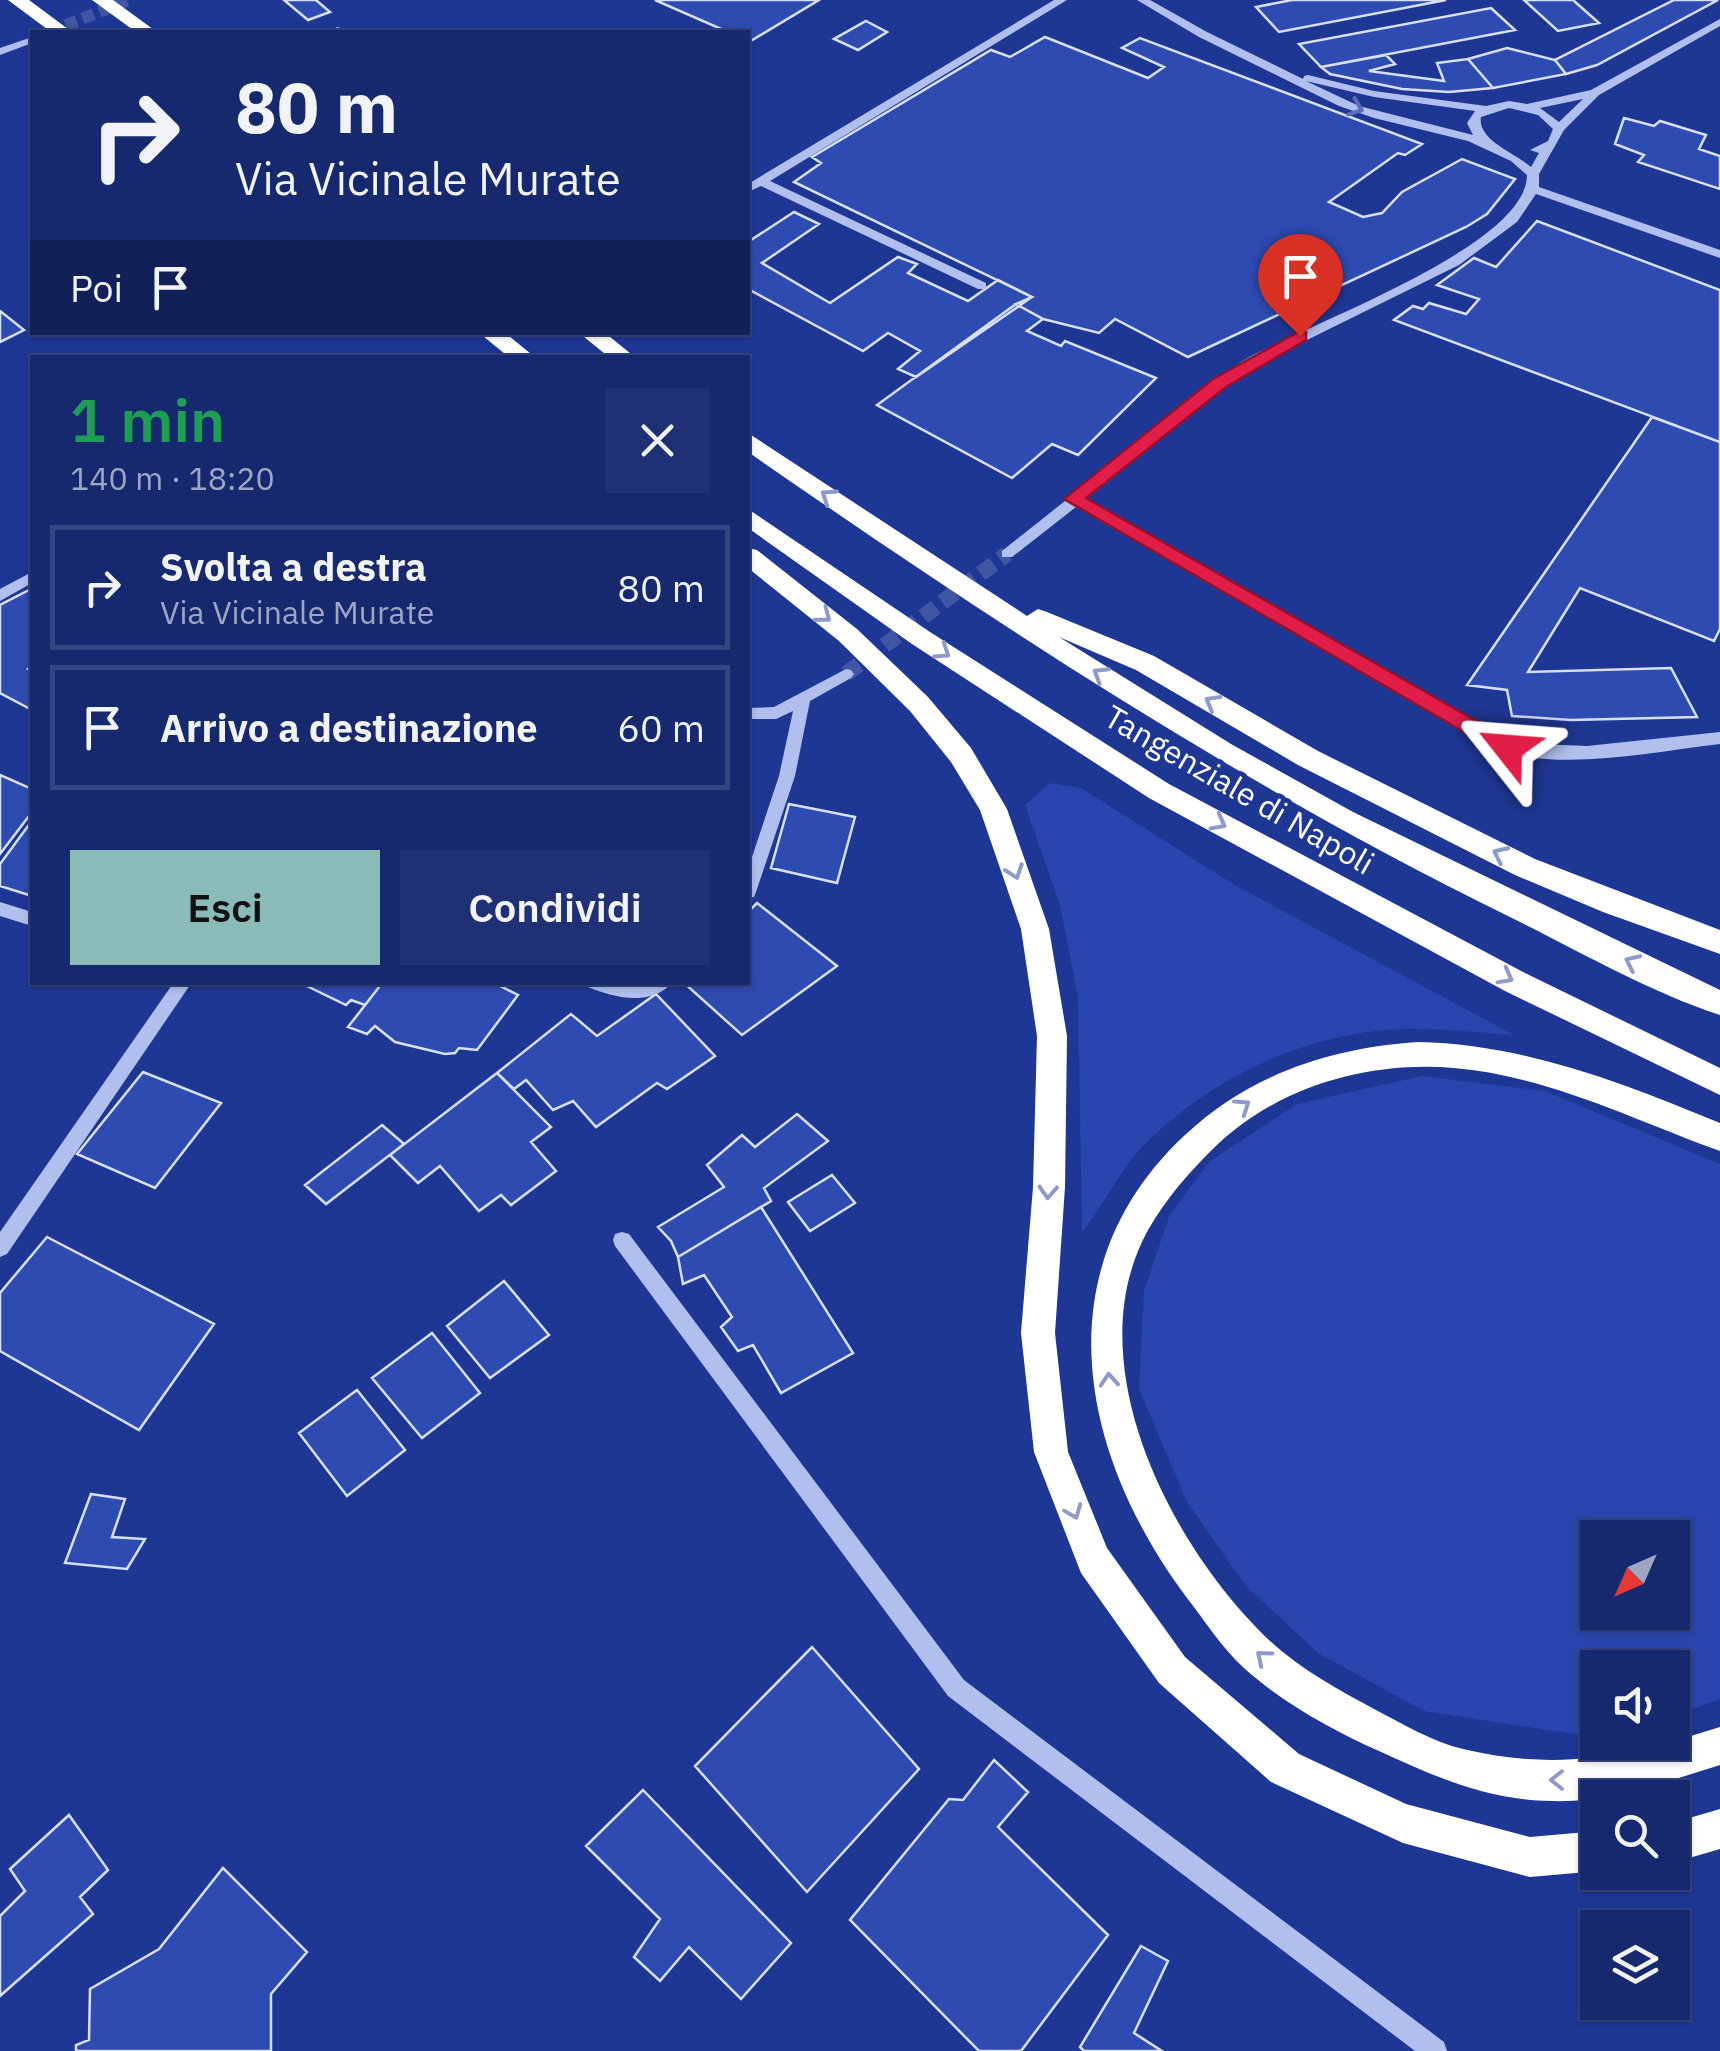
<!DOCTYPE html>
<html lang="it">
<meta charset="utf-8">
<style>
:root{--surface:#16296f;--page:#1f3174;--text:#f1f3f6;--muted:#9ea6c3;--line:#354582;--accent:#8bbbb9}
body{margin:0;font-family:"IBM Plex Sans",sans-serif;background:var(--page);color:var(--text);height:100vh;display:flex;flex-direction:column;font-size:38px;white-space:nowrap}
*{box-sizing:border-box;margin:0}
p{font-size:32px;color:var(--muted)}
.icon{flex:none;width:55px;height:55px;fill:none;stroke:currentColor;stroke-width:2;stroke-linecap:round;stroke-linejoin:round}
.map{position:relative;flex:1;overflow:hidden}
.details{position:absolute;left:30px;top:355px;width:720px;height:630px;display:flex;flex-direction:column;background:var(--surface);border-radius:0px;box-shadow:0 2px 8px #0004,0 0 0 2px var(--line)}
.details>*{flex:none}
.hud{position:absolute;left:30px;top:30px;width:720px;height:305px;border-radius:0px;box-shadow:0 2px 8px #0004,0 0 0 2px var(--line);background:#16296f;color:var(--text);overflow:hidden}
.needle{width:65px;rotate:225deg}
.controls{position:absolute;left:1580px;top:1520px;display:grid;gap:20px}
.controls a{display:grid;place-items:center;width:110px;height:110px;border-radius:0px;background:var(--surface);box-shadow:0 2px 8px #0004,0 0 0 2px var(--line);font-size:50px}
.pin{position:absolute;display:grid;place-items:center;width:85px;height:85px;color:#fff;margin:-102px -42px;border-radius:50% 50% 50% 0;rotate:-45deg;box-shadow:0 0 10px #0007}
.pin .icon{rotate:45deg}
.me{position:absolute;width:110px;margin:-55px;rotate:298deg;stroke-linejoin:round;filter:drop-shadow(0 0 8px #0008)}
.turn{display:flex;align-items:center;gap:35px;height:210px;padding:0 40px;font-size:45px}
.turn .icon{width:130px;height:130px;stroke-width:2.5}
.turn b{display:block;font-size:70px;line-height:85px}
.then{display:flex;align-items:center;height:95px;padding:0 40px;background:#0003;gap:20px;font-size:38px}
.round{display:grid;place-items:center;flex:none;width:105px;height:105px;border-radius:0px;background:var(--page)}
.overview{display:flex;align-items:center;justify-content:space-between;height:170px;padding:0 40px}
h1{font-size:60px;font-weight:600;line-height:75px;color:#1e9e55}
.primary-button{display:flex;gap:20px;margin-top:auto;padding:20px 40px}
.primary-button a{flex:1;height:115px;border-radius:0px;background:var(--accent);color:#111;font-size:40px;font-weight:600;line-height:115px;text-align:center}
.primary-button a+a{background:var(--page);color:var(--text)}
ul{padding:0;list-style:none}
li{display:flex;align-items:center;gap:30px;height:125px;margin:0 20px 15px;padding:0 20px;border:5px solid var(--line);border-radius:0px}
li div{flex:1}
li b{display:block;font-size:38px}
li em{font-style:normal}
.map>svg:first-child{display:block}
.green{fill:#2846ad;fill-rule:evenodd}
.building{fill:#2e4bb2;stroke:#d7dffa;stroke-width:2.5}
.lines{fill:none;stroke-linecap:round;stroke-linejoin:round}
.minor-tunnel-far1{stroke:#4055a4;stroke-width:12;stroke-dasharray:12 6;stroke-linecap:butt}
.minor-tunnel{stroke:#4055a4;stroke-width:16;stroke-dasharray:16 8;stroke-linecap:butt}
.minor{fill:#b1bfee;fill-rule:evenodd}
.highway{fill:#fff;fill-rule:evenodd}
.oneway{stroke:#596db8}
.oneway2{stroke:#8e9bca}
.route{fill:#e11d48;stroke:#92132f;stroke-width:2.5}
.labels{text-anchor:middle;stroke-width:10;stroke-linejoin:round;paint-order:stroke}
.street-label{font-size:32px;fill:#fff;stroke:#1e3794}
</style>
<div class="map">
<svg width="1720" height="2051" viewBox="0 0 1720 2051">
<rect width="100%" height="100%" fill="#1e3794"/>
<path class="green" d="M1050,783L1081,788L1233,884L1514,1035C1469,1032 1420,1026 1376,1031C1289,1041 1206,1083 1145,1144C1122,1167 1103,1206 1082,1232L1078,998L1060,905L1025,805Z
M1422,1076L1545,1091L1720,1164V1699L1673,1716L1672,1668H1598L1597,1734L1587,1736L1424,1711L1318,1653L1246,1586L1187,1502L1139,1389L1144,1291L1170,1214L1210,1161L1297,1104ZM1598,1538H1672V1612H1598Z"/>
<path class="building" d="M284,0H316L330,12L308,20Z
M655,0H819L749,42L748,32H728Z
M1292,0H1446L1279,32L1256,7Z
M1524,0H1573L1599,23L1558,31Z
M1674,0H1718L1597,65L1566,74L1555,60Z
M1491,8L1515,30L1321,67L1299,44Z
M866,21L887,32L858,50L834,39Z
M1045,37L1148,78L1164,67L1122,48L1140,38L1422,144L1405,155L1398,153L1329,202L1363,217L1382,213L1402,192L1462,159L1515,179L1487,214L1466,227L1188,357L1115,319L1099,333L1043,319L1016,304L1032,297L794,182L821,163L812,157L991,50L1010,57Z
M1507,48L1555,60L1566,74L1493,88L1468,59Z
M1386,55L1395,64L1369,71L1444,81L1437,63L1468,59L1493,88L1449,92L1402,89L1330,74L1321,67Z
M1624,118L1654,126L1660,121L1706,135L1699,149L1720,156V189L1638,162L1644,155L1615,144Z
M794,212L819,224L762,263L830,303L898,257L917,264L908,273L968,301L998,280L1032,297L916,377L898,369L920,351L888,333L863,351L748,289V242Z
M1537,221L1720,290V442L1394,320L1413,306L1423,309L1429,303L1466,314L1479,299L1437,285L1474,258L1496,267Z
M1016,304L1043,319L1027,331L1061,346L1065,341L1156,378L1078,455L1052,444L1012,478L877,405Z
M0,311L24,330L0,342Z
M1652,417L1720,442V629L1714,641L1580,588L1528,672L1671,668L1697,717L1571,720L1512,716L1507,690L1467,685Z
M31,589L32,665L28,669L32,671V710L0,693V605Z
M0,775L32,789V812L0,854Z
M789,804L855,817L837,883L771,868Z
M28,826L32,828V896L0,886V864Z
M757,903L837,966L742,1035L683,982H748V912Z
M310,982H383L365,1005L351,1000L346,1005L307,986Z
M383,982H492L518,995L477,1050L459,1048L455,1053L445,1054L395,1042L375,1026L367,1034L348,1027Z
M656,994L715,1056L667,1089L657,1083L596,1127L573,1101L553,1110L526,1080L514,1089L497,1073L571,1014L597,1036Z
M143,1072L221,1103L155,1188L77,1154Z
M497,1073L551,1127L531,1142L556,1171L511,1205L501,1195L479,1211L440,1166L418,1183L390,1155Z
M797,1114L828,1141L764,1188L771,1201L678,1257L671,1241L658,1227L724,1187L707,1165L742,1135L755,1147Z
M382,1125L404,1144L326,1204L305,1185Z
M832,1175L855,1203L810,1231L788,1202Z
M761,1207L853,1353L781,1393L753,1345L738,1351L721,1327L732,1317L704,1275L683,1284L678,1257Z
M47,1237L214,1324L139,1430L0,1351V1293Z
M504,1281L549,1335L490,1378L447,1326Z
M432,1333L480,1393L422,1438L372,1378Z
M357,1390L405,1450L347,1496L299,1433Z
M91,1494L125,1499L112,1537L145,1539L127,1569L65,1563Z
M812,1647L919,1769L807,1892L695,1766Z
M994,1760L1028,1792L998,1827L1108,1935L1021,2051H979L850,1920L949,1799L963,1800Z
M643,1790L791,1943L741,1999L689,1947L660,1981L634,1957L660,1919L586,1846Z
M69,1815L108,1870L80,1897L93,1914L0,1996V1916L25,1891L10,1869Z
M223,1868L307,1952L271,1994V2051H76V2045L89,2040L90,1989L159,1949Z
M1141,1946L1168,1961L1134,2033L1162,2051H1084L1080,2047Z"/>
<g class="lines">
<path class="minor-tunnel-far1" d="M49,32L129,0"/>
<path class="minor-tunnel" d="M846,674L1007,554"/>
<path class="minor" d="M1054,0H1067L770,181L986,283V289H978L761,186L748,192V184Z
M1137,0H1150L1207,32L1303,79L1304,76L1308,75L1374,91L1486,106L1509,101L1527,104L1591,90L1720,19V26L1599,95L1564,130L1539,174V187L1720,250V258L1536,194L1517,222L1459,265L1250,368L1085,500L1510,743L1587,746L1720,732V744C1650,752 1571,770 1501,752L1076,507L1012,557H1002V551C1056,508 1108,467 1163,423C1189,403 1214,379 1241,362C1300,326 1527,248 1527,175L1511,161L1468,141L1374,118L1339,106L1199,37ZM1306,81L1374,97L1475,111L1467,123L1473,135L1359,106ZM1583,99L1559,122L1540,108ZM1509,108L1538,115L1553,129L1548,141L1530,150L1539,153L1531,167C1515,153 1477,140 1481,117Z
M337,27L341,28L344,32H333L332,30Z
M32,37V43L0,55V48Z
M32,572V583L0,601V589Z
M846,669L851,670L854,674L851,678L810,701L795,776L756,892L754,897L748,898V869L779,776L793,711L776,719H748V708L774,707Z
M0,902L32,912V926L0,916Z
M174,982H192L7,1254L0,1257V1232Z
M586,982L629,985L673,982C651,1007 615,998 588,987Z
M622,1232L629,1234L964,1680L1444,2042L1447,2051H1415L948,1696L615,1246L613,1240L615,1234Z"/>
<path class="highway" d="M8,0H29L72,32H51Z
M92,0H113L157,32H136Z
M478,332H504L536,358H510Z
M578,332H604L636,358H610Z
M748,433L1027,616L1038,609L1047,612L1154,656L1318,751L1535,859L1720,930V954L1603,912L1515,875L1298,765L1136,670L1059,637L1231,744L1353,812L1720,990V1015C1647,991 1577,950 1508,916C1240,785 992,621 748,452Z
M748,509L930,632L1169,784L1525,973L1720,1068V1095L1505,991L1149,798L912,644L748,528Z
M748,548L757,550L857,629L928,697L971,748L1007,809L1049,929L1067,1036L1065,1187L1055,1333L1068,1452L1107,1548L1185,1657L1299,1754L1406,1804L1530,1837L1598,1831V1871L1530,1877L1403,1843L1271,1782L1159,1683L1081,1573L1034,1452L1021,1333L1033,1187L1037,1036L1021,929L980,810L951,762L910,711L839,641L748,568Z
M1418,1042C1524,1044 1623,1083 1720,1123V1151C1632,1119 1548,1076 1454,1068C1369,1061 1280,1086 1218,1144C1190,1171 1167,1197 1148,1230C1075,1362 1171,1547 1269,1640C1300,1669 1339,1690 1376,1710C1403,1724 1433,1742 1463,1749C1560,1772 1628,1756 1720,1727V1765C1665,1782 1609,1803 1551,1801C1488,1800 1435,1777 1379,1751C1332,1730 1283,1703 1244,1668C1222,1648 1205,1621 1187,1598C1080,1455 1041,1269 1185,1135C1251,1074 1330,1048 1418,1042Z
M1720,1809V1849L1672,1863V1823Z"/>
</g>
<defs><path id="oneway-chevron" d="M-2-3.5L2.5 0L-2 3.5" fill="none" stroke-width="1.6" stroke-linecap="round" stroke-linejoin="round" transform="scale(2.5)"/></defs>
<use class="oneway" href="#oneway-chevron" transform="translate(1356 108) rotate(21)"/>
<g class="oneway2">
<use href="#oneway-chevron" transform="translate(828 496) rotate(-146)"/>
<use href="#oneway-chevron" transform="translate(824 616) rotate(38)"/>
<use href="#oneway-chevron" transform="translate(943 652) rotate(33)"/>
<use href="#oneway-chevron" transform="translate(1100 674) rotate(-148)"/>
<use href="#oneway-chevron" transform="translate(1212 702) rotate(-150)"/>
<use href="#oneway-chevron" transform="translate(1219 823) rotate(28)"/>
<use href="#oneway-chevron" transform="translate(1500 854) rotate(-154)"/>
<use href="#oneway-chevron" transform="translate(1015 872) rotate(71)"/>
<use href="#oneway-chevron" transform="translate(1632 962) rotate(-155)"/>
<use href="#oneway-chevron" transform="translate(1506 977) rotate(28)"/>
<use href="#oneway-chevron" transform="translate(1243 1106) rotate(-34)"/>
<use href="#oneway-chevron" transform="translate(1048 1192) rotate(93)"/>
<use href="#oneway-chevron" transform="translate(1109 1380) rotate(-94)"/>
<use href="#oneway-chevron" transform="translate(1074 1512) rotate(68)"/>
<use href="#oneway-chevron" transform="translate(1263 1657) rotate(-140)"/>
<use href="#oneway-chevron" transform="translate(1557 1780) rotate(-180)"/>
</g>
<path class="route" d="M1300,331L1306,332V340L1226,387L1086,498L1515,743V753H1500L1064,499L1213,379Z"/>
<g class="labels">
<g class="street-label">
<text transform="translate(1239 790) rotate(30)" y="11">Tangenziale di Napoli</text>
</g>
</g>
</svg>
<div class="controls">
<a><svg class="needle" viewBox="-14 -14 28 28"><path d="M0-13l5 13h-10z" fill="#e53935"/><path d="M0 13l5-13h-10z" fill="#9ea6c3"/></svg></a>
<a><svg class="icon" aria-label="sound" viewBox="0 0 24 24"><path d="M4 9h4l5-4v14l-5-4H4zM17 9q2 3 0 6"/></svg></a>
<a><svg class="icon" aria-label="search" viewBox="0 0 24 24"><circle cx="10" cy="10" r="6"/><path d="M15 15l6 6"/></svg></a>
<a><svg class="icon" aria-label="layers" viewBox="0 0 24 24"><path d="M12 4l9 5-9 5-9-5zM3 14l9 5 9-5"/></svg></a>
</div>
<div class="pin" style="left:1300px;top:336px;background:#d93025"><svg class="icon" aria-label="arrive" viewBox="0 0 24 24"><path d="M6 21V4h12l-3 4 3 4H6"/></svg></div>
<svg class="me" style="left:1508px;top:748px" viewBox="-20 -20 40 40"><path d="M0-17L14 15 0 8-14 15z" fill="#e11d48" stroke="#fff" stroke-width="4"/></svg>
<div class="hud">
<div class="turn"><svg class="icon" aria-label="right" viewBox="0 0 24 24"><path d="M7 20v-9h11M14 6l5 5-5 5"/></svg><div><b>80 m</b>Via Vicinale Murate</div></div>
<div class="then">Poi<svg class="icon" aria-label="arrive" viewBox="0 0 24 24"><path d="M6 21V4h12l-3 4 3 4H6"/></svg></div>
</div>
<section class="details">
<div class="overview"><div><h1>1 min</h1><p>140 m · 18:20</p></div><a class="round"><svg class="icon" aria-label="close" viewBox="0 0 24 24"><path d="M6 6l12 12M18 6L6 18"/></svg></a></div>
<ul>
<li><svg class="icon" aria-label="right" viewBox="0 0 24 24"><path d="M7 20v-9h11M14 6l5 5-5 5"/></svg><div><b>Svolta a destra</b><p>Via Vicinale Murate</p></div><em>80 m</em></li>
<li><svg class="icon" aria-label="arrive" viewBox="0 0 24 24"><path d="M6 21V4h12l-3 4 3 4H6"/></svg><div><b>Arrivo a destinazione</b></div><em>60 m</em></li>
</ul>
<div class="primary-button"><a>Esci</a><a>Condividi</a></div>
</section>
</div>
